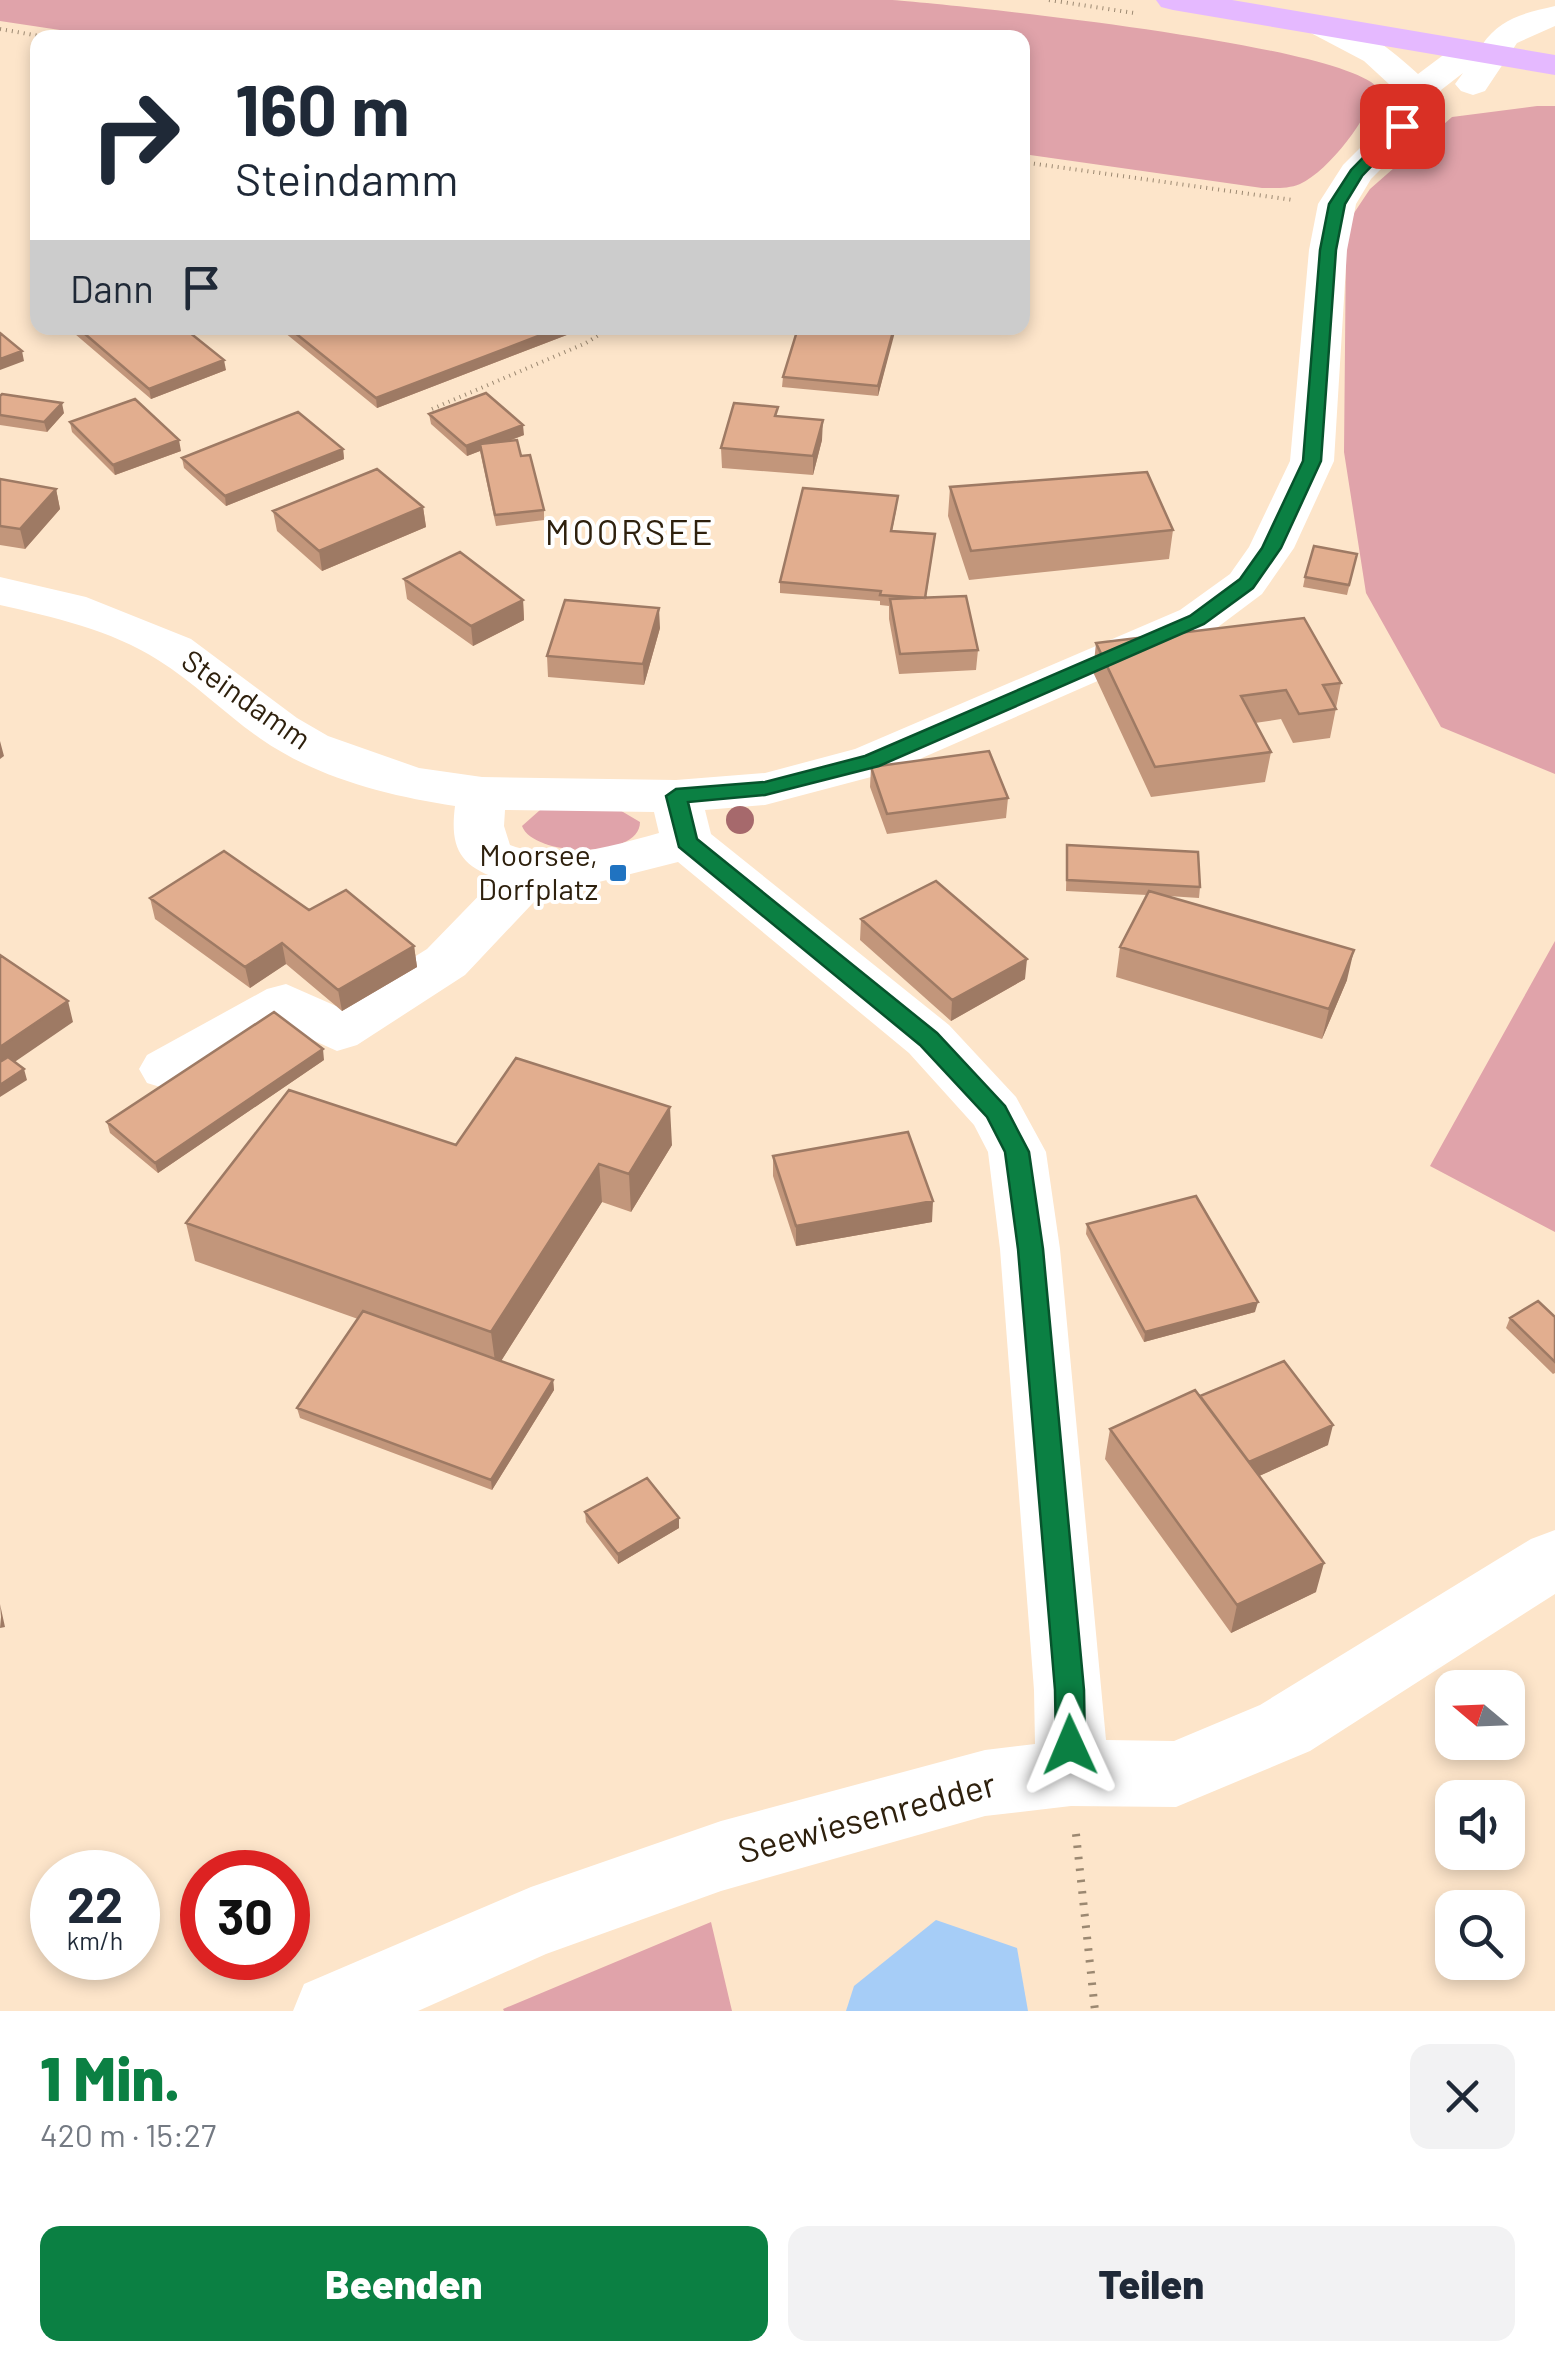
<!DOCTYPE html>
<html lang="de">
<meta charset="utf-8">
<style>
:root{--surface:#fff;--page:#f2f2f3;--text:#1f2937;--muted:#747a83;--accent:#0b8043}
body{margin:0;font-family:Barlow,sans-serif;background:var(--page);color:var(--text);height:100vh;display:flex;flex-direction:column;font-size:38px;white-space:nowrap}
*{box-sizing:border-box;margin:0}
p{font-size:32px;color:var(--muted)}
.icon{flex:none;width:55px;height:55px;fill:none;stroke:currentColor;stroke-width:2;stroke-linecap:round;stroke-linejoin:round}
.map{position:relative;height:2011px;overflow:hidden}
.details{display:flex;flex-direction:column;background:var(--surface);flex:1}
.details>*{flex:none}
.top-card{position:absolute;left:30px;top:30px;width:1000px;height:305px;border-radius:20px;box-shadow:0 5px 15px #0003;background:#fff;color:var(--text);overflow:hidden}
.needle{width:65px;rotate:289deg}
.tools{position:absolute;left:1435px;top:1670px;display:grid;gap:20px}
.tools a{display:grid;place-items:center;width:90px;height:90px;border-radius:20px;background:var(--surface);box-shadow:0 5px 15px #0003;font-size:50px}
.speed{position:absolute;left:30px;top:1850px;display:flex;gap:20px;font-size:50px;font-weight:700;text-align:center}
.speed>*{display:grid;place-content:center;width:130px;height:130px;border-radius:50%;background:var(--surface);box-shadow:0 5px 15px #0003;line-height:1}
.speed small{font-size:25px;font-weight:400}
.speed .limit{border:15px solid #d22;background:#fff;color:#111}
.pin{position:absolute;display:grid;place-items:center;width:85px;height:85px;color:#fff;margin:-42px;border-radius:20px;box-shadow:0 5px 15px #0006}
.me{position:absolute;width:110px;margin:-55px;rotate:359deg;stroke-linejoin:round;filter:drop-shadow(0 0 8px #0008)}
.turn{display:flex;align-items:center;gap:35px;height:210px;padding:0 40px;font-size:45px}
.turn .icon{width:130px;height:130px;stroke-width:2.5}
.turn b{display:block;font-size:70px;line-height:85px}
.then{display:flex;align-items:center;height:95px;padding:0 40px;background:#0003;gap:20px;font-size:38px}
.round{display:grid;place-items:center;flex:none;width:105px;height:105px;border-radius:20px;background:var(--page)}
.headline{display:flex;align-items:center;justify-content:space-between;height:170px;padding:0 40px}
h1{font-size:60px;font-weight:800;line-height:75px;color:var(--accent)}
.primary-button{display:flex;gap:20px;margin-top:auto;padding:20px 40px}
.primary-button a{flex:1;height:115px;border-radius:20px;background:var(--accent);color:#fff;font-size:40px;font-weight:800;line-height:115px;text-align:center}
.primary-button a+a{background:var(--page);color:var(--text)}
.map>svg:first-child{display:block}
.green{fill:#e0a3aa}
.water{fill:#a6cdf7}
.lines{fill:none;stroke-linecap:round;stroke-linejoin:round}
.path-far1{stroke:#9b8871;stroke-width:4;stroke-dasharray:1 5;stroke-linecap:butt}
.path{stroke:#9b8871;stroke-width:8;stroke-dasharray:2.5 9;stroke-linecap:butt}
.minor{fill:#fff;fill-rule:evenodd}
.major{fill:#e5b9ff;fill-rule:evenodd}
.tree{fill:#a6696c}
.wall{fill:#c2967b}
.shaded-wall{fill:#9e7a64}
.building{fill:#e2ae8f;stroke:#9e7a64;stroke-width:2.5}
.route{fill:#0b8043;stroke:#07532c;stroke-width:2.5}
.poi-dot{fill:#2073c1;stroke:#fff;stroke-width:4}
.labels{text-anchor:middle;stroke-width:8;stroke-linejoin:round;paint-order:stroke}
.street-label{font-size:30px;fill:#2e200d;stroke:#fff}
.poi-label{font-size:30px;fill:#2e200d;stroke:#fff;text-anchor:end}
.quarter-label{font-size:35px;letter-spacing:2.5px;fill:#2e200d;stroke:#fff}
.near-street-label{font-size:35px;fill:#2e200d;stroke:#fff}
</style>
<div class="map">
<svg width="1555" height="2011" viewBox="0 0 1555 2011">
<rect width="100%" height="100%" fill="#fde5ca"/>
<path class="green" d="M0,0H892C970,6 1336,44 1377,87C1369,117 1330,170 1300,184C1288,189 1275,188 1262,188L1023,154L1022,38H113L0,21Z
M1537,106H1555V774L1441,727L1366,593L1344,452L1346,241L1354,213L1370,189L1452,117Z
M618,809L640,822C640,860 533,857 522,826L540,810Z
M1555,941V1232L1430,1166Z
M711,1922L732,2011H504L503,2009Z"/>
<path class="water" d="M936,1920L1017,1948L1028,2011H846L854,1986Z"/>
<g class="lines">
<path class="path-far1" d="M1049,0L1134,13
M0,29L51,38
M1022,162L1293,200
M432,409L586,343L610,328"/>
<path class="path" d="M1076,1834L1095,2011"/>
<path class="minor" d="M1555,6V26L1517,43L1485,91L1473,95L1461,91L1455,84L1463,73L1441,90L1415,135L1371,179L1356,204L1347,250L1334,461L1294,548L1262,594L1214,630L890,772L765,805L705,810L711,834L949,1025L1016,1097L1046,1152L1060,1249L1106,1740L1174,1741L1260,1705L1531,1539L1555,1530V1594L1310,1751L1176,1807L1071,1806L985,1816L721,1891L546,1954L418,2011H293L304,1984L531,1887L721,1821L985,1750L1035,1744L1034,1690L1000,1249L988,1152L974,1125L909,1053L678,862L587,885L548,887L465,975L357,1045L337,1051L286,1028L187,1083L167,1089L147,1083L139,1069L147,1055L267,989L286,984L336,1006L427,949L496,878C458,865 450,845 455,806C389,796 317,778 261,739C226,715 195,683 158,660C111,630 53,617 0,605V577L86,597L191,639L297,718L328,736L419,768L482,777L676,780L765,773L855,749L1180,610L1230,574L1249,547L1290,461L1309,250L1318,204L1343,165L1387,121L1402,96L1364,61L1309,32L1304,25L1309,18C1343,9 1394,52 1418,74L1442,56L1482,45C1500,18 1525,13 1555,6ZM505,810L654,812L659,833C612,846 558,863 510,845L504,826Z"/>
<path class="major" d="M1156,0H1232L1555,55V75L1173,10L1161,7Z"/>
</g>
<circle class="tree" cx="740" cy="820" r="14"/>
<path class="wall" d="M68,328H184L226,370L151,399Z
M279,328H585L377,408Z
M798,328H895L878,396L782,387L783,377Z
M0,396L64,413L47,432L0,425Z
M429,414L524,435L509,441L521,456L544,510V520L496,526L480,451L467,456L431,424Z
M778,417L822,440L813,475L722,468L721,448Z
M70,422L181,451L115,475L72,432Z
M343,449L344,459L226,506L184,468L182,458Z
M0,479L56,489L60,509L25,549L0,545Z
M950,487L1173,530L1169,559L969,580L948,516Z
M897,506L892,531L934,544L926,597L978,650L976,670L899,674L889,619V606L880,605V601L780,593V582Z
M423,507L426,527L322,571L277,531L273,511Z
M1357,554L1347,595L1303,587L1305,577Z
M404,579L523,600L524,620L473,646L407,599Z
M660,628L644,685L548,677L547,656Z
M1096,643L1341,683L1330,738L1293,743L1281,719L1255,723L1271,752L1265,782L1151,797L1093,672Z
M871,767L1008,798L1006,818L887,834L870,787Z
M1067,845L1200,887L1199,898L1168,896L1347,980L1322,1039L1116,977L1120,947L1147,895L1066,891Z
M150,898L309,910L414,946L417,967L342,1011L286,964L250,988L155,919Z
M861,919L1025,979L951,1021L860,940Z
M324,1060L158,1173L110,1133L107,1122Z
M456,1145H672L631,1212L602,1202L501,1361L553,1380L554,1390L492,1490L300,1418L297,1408L358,1319L195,1261L186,1223Z
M773,1156L932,1222L796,1246L773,1176Z
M1087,1224L1255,1312L1144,1342L1086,1234Z
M1555,1317V1373L1553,1374L1506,1328L1510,1318Z
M1200,1396L1328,1445L1259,1476L1316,1592L1231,1633L1105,1459L1110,1429Z
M585,1512L679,1528L618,1564L586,1522Z"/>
<path class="shaded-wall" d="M559,328H585L377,408L376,398Z
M894,328L895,332L878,396V386Z
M22,351L24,361L0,370V359Z
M224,360L226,370L151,399L149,389Z
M62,403L64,413L47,432L44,422Z
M823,420L822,440L813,475V456Z
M523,425L524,435L481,451L480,444V451L467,456L466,446Z
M179,440L181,451L115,475L113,465Z
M343,449L344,459L226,506L225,496Z
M56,489L60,509L25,549L20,529Z
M423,507L426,527L322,571L319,551Z
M523,600L524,620L473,646L471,626Z
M659,608L660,628L644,685L643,664Z
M0,741L4,756L0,759Z
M282,943L286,964L250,988L245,967Z
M414,946L417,967L342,1011L338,990Z
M1354,950L1347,980L1322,1039L1329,1009Z
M1027,959L1025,979L951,1021L952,1000Z
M68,1001L73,1022L0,1072V1047Z
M323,1049L324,1060L158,1173L155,1163Z
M24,1069L27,1080L0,1097V1085Z
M670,1107L672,1145L631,1212L629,1174Z
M599,1164L602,1202L496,1369L491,1332Z
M933,1201L932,1222L796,1246V1226Z
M1258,1302L1255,1312L1144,1342L1145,1332Z
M553,1380L554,1390L492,1490L491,1480Z
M1333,1425L1328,1445L1239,1485L1244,1465Z
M679,1518V1528L618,1564V1554Z
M1324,1563L1316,1592L1231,1633L1237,1605Z
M0,1604L5,1627L0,1628L1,1617Z"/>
<path class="building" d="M78,328H184L224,360L149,389Z
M289,328H559L376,398Z
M798,328H894L878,386L783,377Z
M0,333L22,351L0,359Z
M486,393L523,425L466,446L429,414Z
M2,394L62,403L44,422L0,415V396Z
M135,399L179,440L113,465L70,422Z
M734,403L778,407L775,416L823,420L813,456L721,448Z
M298,412L343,449L225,496L182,458Z
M517,440L521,456L530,455L544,510L495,515L480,444Z
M377,469L423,507L319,551L273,511Z
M1147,472L1173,530L971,551L950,487Z
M0,479L56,489L20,529L0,526Z
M803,488L898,496L891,531L935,534L925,598L880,595L881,591L780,582Z
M1314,546L1357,554L1349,585L1305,577Z
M460,552L523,600L471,626L404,579Z
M966,596L978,650L900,654L890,599Z
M565,600L659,608L643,664L547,656Z
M1304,618L1341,683L1323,685L1336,709L1299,714L1286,690L1241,696L1271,752L1155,767L1096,643Z
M989,751L1008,798L887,814L871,767Z
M1067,845L1198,852L1200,887L1067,880Z
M224,851L309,910L346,890L414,946L338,990L282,943L245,967L150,898Z
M936,881L1027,959L952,1000L861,919Z
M1149,891L1354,950L1329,1009L1120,947Z
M0,955L68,1001L0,1047Z
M274,1012L323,1049L155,1163L107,1122Z
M8,1057L24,1069L0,1085V1062Z
M516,1058L670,1107L629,1174L599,1164L491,1332L186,1223L289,1090L456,1145Z
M908,1132L933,1201L796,1226L773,1156Z
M1196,1196L1258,1302L1145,1332L1087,1224Z
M1538,1301L1555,1317V1362L1510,1318Z
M363,1311L553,1380L491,1480L297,1408Z
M1284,1361L1333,1425L1249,1462L1200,1396Z
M1195,1390L1324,1563L1237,1605L1110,1429Z
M647,1478L679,1518L618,1554L585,1512Z"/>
<path class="route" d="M1397,123L1410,126L1362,176L1345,204L1336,250L1321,461L1281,548L1253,588L1204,624L879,766L765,795L688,802L697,839L937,1033L1005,1106L1029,1152L1043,1249L1084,1690L1085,1745L1081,1755L1070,1759L1060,1755L1056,1745L1055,1690L1018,1249L1005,1152L987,1117L920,1045L679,847L666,796L676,789L765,782L865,756L1190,616L1240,579L1262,548L1303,461L1320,250L1329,204L1351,170Z"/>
<rect class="poi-dot" x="608" y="863" width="20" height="20" rx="5"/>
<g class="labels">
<g class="street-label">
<text transform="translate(246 700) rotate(35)" y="10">Steindamm</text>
</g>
<g class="poi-label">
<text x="598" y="866">Moorsee,<tspan x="598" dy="34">Dorfplatz</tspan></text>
</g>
<g class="quarter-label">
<text x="630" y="545">MOORSEE</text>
</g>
<g class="near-street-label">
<text transform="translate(867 1818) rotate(-15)" y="12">Seewiesenredder</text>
</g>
</g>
</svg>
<div class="tools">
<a><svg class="needle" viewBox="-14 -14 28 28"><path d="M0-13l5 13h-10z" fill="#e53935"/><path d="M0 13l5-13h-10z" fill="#747a83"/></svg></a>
<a><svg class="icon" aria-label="sound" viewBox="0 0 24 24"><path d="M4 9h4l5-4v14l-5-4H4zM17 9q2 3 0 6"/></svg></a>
<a><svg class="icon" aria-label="search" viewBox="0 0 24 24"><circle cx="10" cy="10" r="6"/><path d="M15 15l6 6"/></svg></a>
</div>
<div class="speed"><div>22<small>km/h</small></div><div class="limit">30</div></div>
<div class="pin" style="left:1402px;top:126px;background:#d93025"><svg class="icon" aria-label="arrive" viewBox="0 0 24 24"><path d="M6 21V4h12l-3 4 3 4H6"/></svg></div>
<svg class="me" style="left:1070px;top:1745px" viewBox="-20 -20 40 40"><path d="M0-17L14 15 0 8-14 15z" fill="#0b8043" stroke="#fff" stroke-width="4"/></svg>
<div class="top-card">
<div class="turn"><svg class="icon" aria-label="right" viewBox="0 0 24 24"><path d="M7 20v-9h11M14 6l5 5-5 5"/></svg><div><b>160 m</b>Steindamm</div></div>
<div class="then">Dann<svg class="icon" aria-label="arrive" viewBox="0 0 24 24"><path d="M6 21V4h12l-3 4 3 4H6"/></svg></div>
</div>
</div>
<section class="details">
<div class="headline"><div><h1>1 Min.</h1><p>420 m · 15:27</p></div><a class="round"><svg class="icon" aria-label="close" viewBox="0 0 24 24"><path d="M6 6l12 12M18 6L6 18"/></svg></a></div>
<div class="primary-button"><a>Beenden</a><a>Teilen</a></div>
</section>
